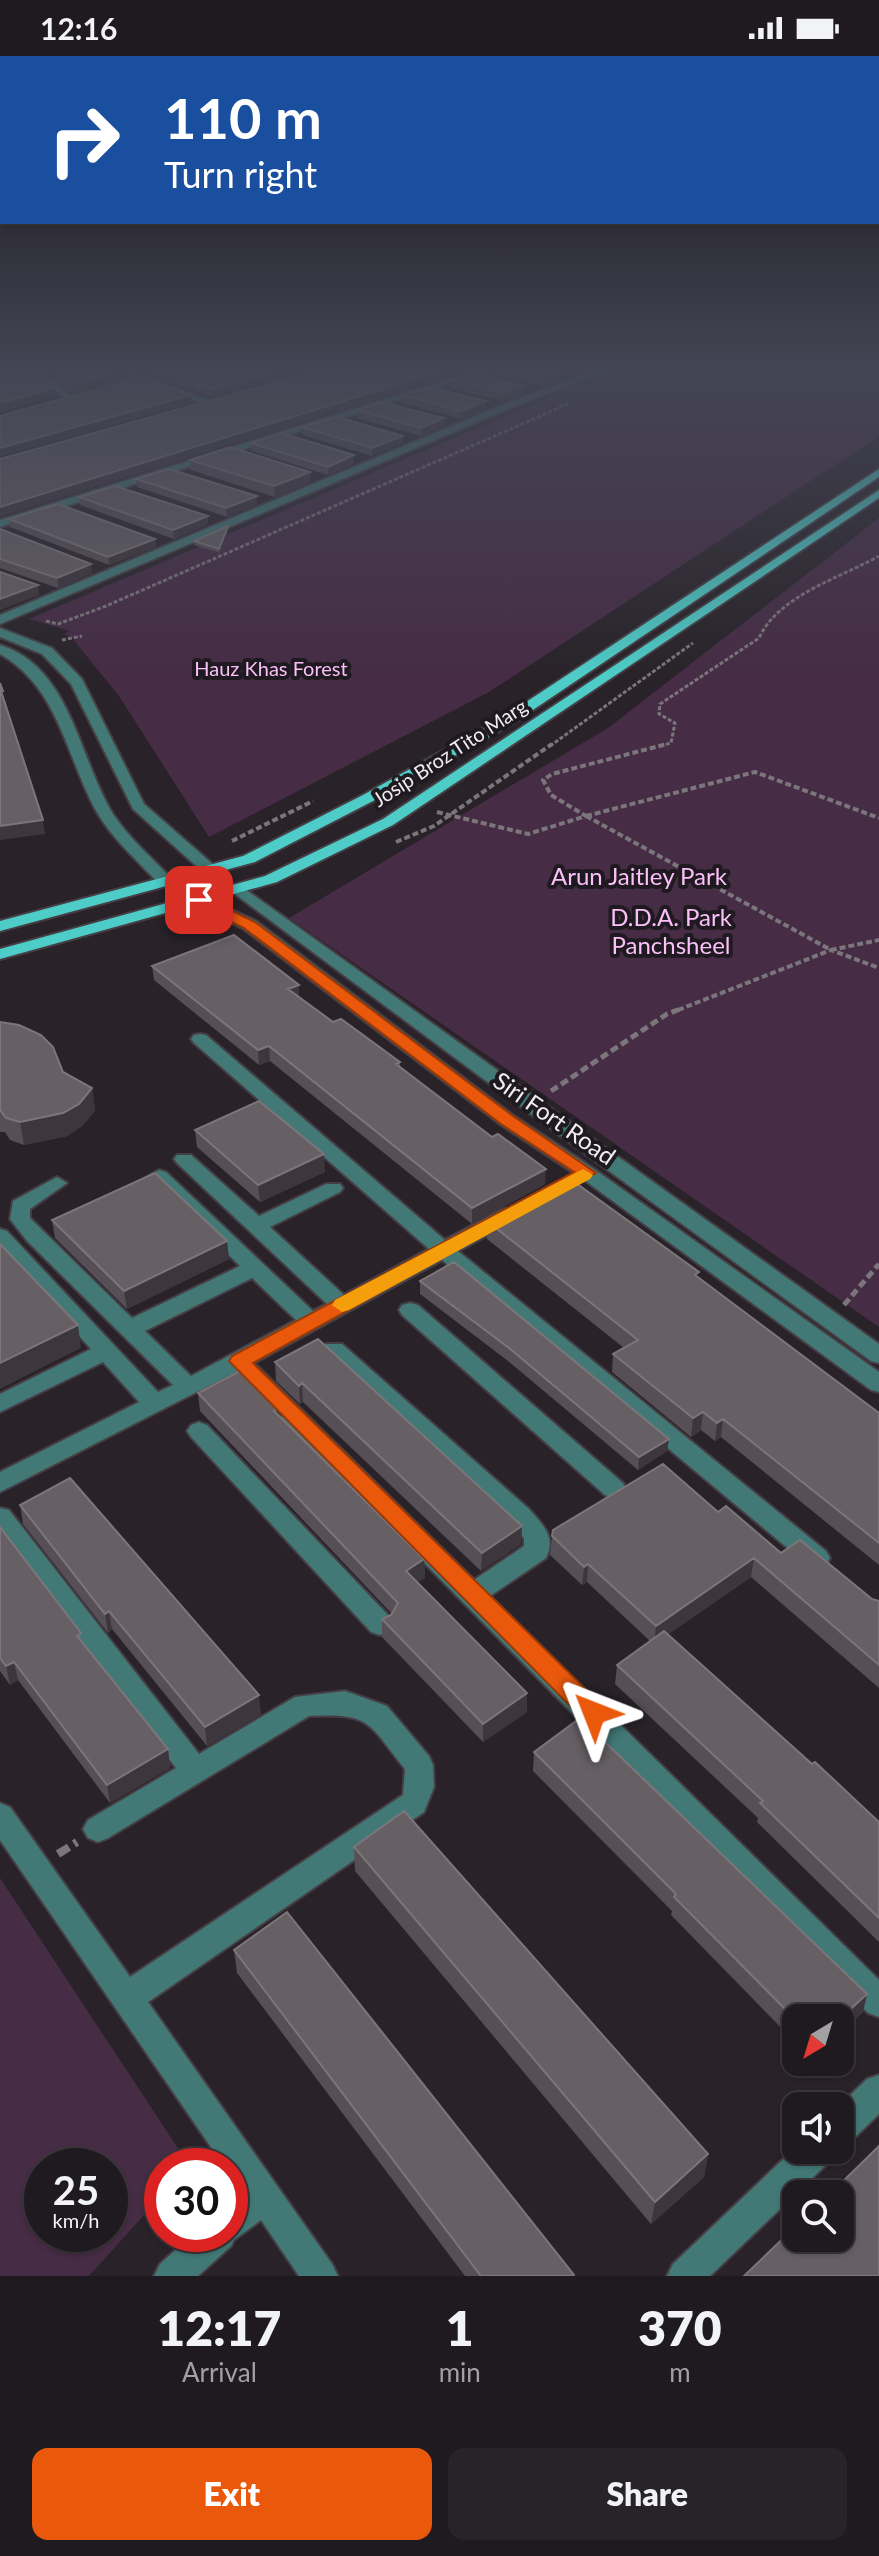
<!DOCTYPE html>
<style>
:root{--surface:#1f1a1f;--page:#272328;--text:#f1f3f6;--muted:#a1a1a4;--line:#3c383d;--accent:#ea580c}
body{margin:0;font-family:Lato,sans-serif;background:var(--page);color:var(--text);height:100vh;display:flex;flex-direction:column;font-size:30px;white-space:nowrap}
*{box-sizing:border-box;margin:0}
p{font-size:26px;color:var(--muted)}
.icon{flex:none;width:44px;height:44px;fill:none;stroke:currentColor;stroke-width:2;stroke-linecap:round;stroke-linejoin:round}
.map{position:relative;height:2220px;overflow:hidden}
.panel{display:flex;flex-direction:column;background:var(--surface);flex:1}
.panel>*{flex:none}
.hud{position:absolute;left:0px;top:0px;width:880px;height:168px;box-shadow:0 2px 6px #0004,0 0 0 2px var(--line);background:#1a4fa0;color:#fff;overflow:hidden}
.needle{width:52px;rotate:218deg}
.fabs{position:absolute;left:782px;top:1948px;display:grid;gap:16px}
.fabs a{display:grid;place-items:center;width:72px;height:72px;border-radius:16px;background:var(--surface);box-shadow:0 2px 6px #0004,0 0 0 2px var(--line);font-size:40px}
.speed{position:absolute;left:24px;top:2092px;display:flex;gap:16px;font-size:40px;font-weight:700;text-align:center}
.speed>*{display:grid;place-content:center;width:104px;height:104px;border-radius:50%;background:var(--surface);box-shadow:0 2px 6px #0004,0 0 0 2px var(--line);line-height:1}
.speed small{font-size:20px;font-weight:400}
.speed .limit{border:12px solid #d22;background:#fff;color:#111}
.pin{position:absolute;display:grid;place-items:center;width:68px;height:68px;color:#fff;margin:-34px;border-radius:16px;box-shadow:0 4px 12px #0006}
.me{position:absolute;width:88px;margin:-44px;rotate:315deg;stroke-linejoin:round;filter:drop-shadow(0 0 6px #0008)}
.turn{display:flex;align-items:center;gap:28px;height:168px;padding:0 32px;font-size:36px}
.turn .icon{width:104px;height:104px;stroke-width:2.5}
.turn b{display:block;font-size:56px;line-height:68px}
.eta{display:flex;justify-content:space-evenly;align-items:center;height:136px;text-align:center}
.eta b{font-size:48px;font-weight:800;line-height:56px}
.cta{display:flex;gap:16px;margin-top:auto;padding:16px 32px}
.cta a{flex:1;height:92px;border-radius:16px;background:var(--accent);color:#fff;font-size:32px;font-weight:800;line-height:92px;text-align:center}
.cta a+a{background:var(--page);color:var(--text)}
.status{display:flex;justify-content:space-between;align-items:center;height:56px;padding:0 40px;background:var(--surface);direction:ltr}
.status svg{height:22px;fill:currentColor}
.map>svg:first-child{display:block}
.green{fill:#462c45;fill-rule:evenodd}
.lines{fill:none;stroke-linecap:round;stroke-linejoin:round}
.minor-casing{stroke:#453f45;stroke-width:4}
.major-casing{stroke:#453f45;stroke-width:4}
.path-far3{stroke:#7b767b;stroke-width:3;stroke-dasharray:4 2;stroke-linecap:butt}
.path-far2{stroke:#7b767b;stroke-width:4;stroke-dasharray:6 3;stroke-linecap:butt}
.path-far1{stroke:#7b767b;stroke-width:5;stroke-dasharray:8 4;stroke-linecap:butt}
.path{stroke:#7b767b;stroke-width:8;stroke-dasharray:13 6;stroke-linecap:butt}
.minor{fill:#427976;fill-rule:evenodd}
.major{fill:#4ecdc8;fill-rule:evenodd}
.wall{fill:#564f55}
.shaded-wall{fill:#3d363c}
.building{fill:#666065;stroke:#7c767b;stroke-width:2}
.route{fill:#ea580c;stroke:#983908;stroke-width:2}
.slow{fill:#f59e0b}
.labels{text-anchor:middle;stroke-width:8;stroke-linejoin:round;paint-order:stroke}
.far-park-label{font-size:20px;fill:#fbbff9;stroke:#1f1a1f}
.far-street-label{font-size:20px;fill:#f0ecef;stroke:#1f1a1f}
.park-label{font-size:24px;fill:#fbbff9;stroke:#1f1a1f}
.street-label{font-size:24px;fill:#f0ecef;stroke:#1f1a1f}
</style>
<div class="status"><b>12:16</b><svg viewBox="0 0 49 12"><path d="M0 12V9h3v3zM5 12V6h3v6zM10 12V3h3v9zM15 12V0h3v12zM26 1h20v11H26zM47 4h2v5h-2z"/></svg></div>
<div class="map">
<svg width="879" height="2220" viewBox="0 0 879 2220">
<rect width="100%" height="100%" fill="#292329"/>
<path class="green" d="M639,311H879V380L489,636L209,781L119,640L72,582L64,578L70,575L29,563L562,336Z
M879,462V1271L289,862L608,672Z
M0,1822L189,2109L162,2110V2139L89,2220H0ZM110,2110V2178H42V2110Z"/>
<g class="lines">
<defs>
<path id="minor" d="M31,311H40L72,341V345H66Z
M117,311H128L143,320L176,311H190L152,323L216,347L208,349L142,326L117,331V327L134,322Z
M488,311H502L0,471V464Z
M613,311H628L589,322L508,353L0,568V559L502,349L583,318Z
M0,572L52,592L82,623L144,748L216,811V817H204L133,753L71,628L42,598L0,581Z
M0,589C71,611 79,703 113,758C129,782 151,801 171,822V828H159C137,804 111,782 95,753C66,699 58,631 0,598Z
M238,828L879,1288V1307L871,1305L540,1065L232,836L230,833Z
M199,839L256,865L514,1060L594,1113L879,1316V1336L871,1334L580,1121L500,1068L244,873L193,847V841Z
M200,978L206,979L445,1184L503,1153H517L520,1158L517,1163L458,1195L826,1495L830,1502L826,1509L817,1512L808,1509L442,1204L254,1307L474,1524L524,1490V1482L326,1300L323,1294L326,1288H342L529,1453C542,1468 557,1481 546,1502L490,1540L879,1924V1961L868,1957L236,1316L0,1436V1416L139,1346L103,1306L0,1356V1338L91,1293L0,1193V1173L7,1175L158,1336L173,1329L27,1185L10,1163L13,1145L57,1121L67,1127L30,1153V1162L132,1262L240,1210L152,1124L149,1120L159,1114L166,1116L313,1255L327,1248L177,1107L174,1103L177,1099H191L259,1160L326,1128H340L343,1132L340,1136L270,1171L344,1239L429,1193L194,987L191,983L194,979ZM252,1222L296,1264L191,1320L145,1275Z
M410,1247L418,1249L623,1427L626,1433L623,1439L614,1442L605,1439L402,1259L399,1254L402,1249Z
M199,1366L207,1369L389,1560L393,1568L389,1576L380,1579L371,1576L191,1381L187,1375L191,1369Z
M0,1452L9,1454L199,1698L295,1641L345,1635L387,1650L429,1700L433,1709L434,1731L424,1756L148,1946L332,2208L338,2220H299L261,2164L234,2184L231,2190L198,2220H154L160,2208L193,2178H230V2145L241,2136L230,2119V2110H224L0,1784V1747L10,1751L130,1921L403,1739L405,1713C368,1667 372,1657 309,1660L108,1782L98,1786L88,1782L83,1773L88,1764L176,1712L0,1479Z
M879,2019V2058L852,2084L840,2089L839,2050L867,2023Z
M796,2091V2094H834L829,2106L710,2220H667L673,2208Z"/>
<path id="major" d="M879,413V421L512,668L373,745L255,806L0,875V865L243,800L363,739L502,662Z
M879,434V442L393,769L277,826L0,903V893L265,820L383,763Z"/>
</defs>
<use href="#minor" class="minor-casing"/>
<use href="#major" class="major-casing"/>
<path class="path-far3" d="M639,321L680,311
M46,565L58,568L106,550L570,347
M62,584L82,580
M550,690L693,587
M660,690L671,687L675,667L659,658L660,648L759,582C779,539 840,522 879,500"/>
<path class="path-far2" d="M437,756L528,778L586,760L551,739L543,724L552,718L667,688
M586,760L831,894L879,884
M586,760L755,716L879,762
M232,785L313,745
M396,786L434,770L552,688
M678,954L831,894L879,912"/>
<path class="path-far1" d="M551,1035L667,958L683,952
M844,1249L879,1208"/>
<path class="path" d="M58,1798L77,1786"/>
<use href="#minor" class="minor"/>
<use href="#major" class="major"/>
</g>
<path class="wall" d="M44,311H123L126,313L127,321L72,337Z
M134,311H166L143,317Z
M322,311L213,341L162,323L161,315Z
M491,311L566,321L543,330L491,318Z
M560,311H604L586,314Z
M450,324L524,338L504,345L450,332Z
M402,339L486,345V353L462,363L402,347Z
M357,354L444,370L421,380L357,362Z
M302,371L403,387L372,400L302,379Z
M251,387L354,407L328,419L252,395Z
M190,404L310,416V426L275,441L191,414Z
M136,423L257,448L227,461L137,431Z
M79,441L208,468L174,483L80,449Z
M9,463L155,483L156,491L109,509L10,471Z
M0,473L92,517L58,532L0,512Z
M228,475L220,497L194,489V485Z
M152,910L299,941L333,966L400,1006V1012L545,1128L472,1168L270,1005L259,1009L154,924Z
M0,966L63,1016L92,1032L95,1055L82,1070L67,1080L24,1089L10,1084L5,1076H0Z
M195,1074L325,1116L260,1146L197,1091Z
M52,1164L227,1185L229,1203L127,1253L55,1182Z
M487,1165L699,1222L879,1357V1509L721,1381L715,1385L701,1374L691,1381L612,1316L613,1298L624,1292L487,1183Z
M420,1225L669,1383L667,1395L638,1414L508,1305L420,1238Z
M275,1306L522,1470L521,1488L481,1515L303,1346L300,1348L276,1325Z
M198,1337L282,1362L424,1503L425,1522L417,1526L527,1637V1656L483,1686L382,1581V1563L392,1558L200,1355Z
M20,1449L261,1658L207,1690L112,1573L108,1577L23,1468Z
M718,1456L781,1497L872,1543L879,1545V1632L751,1521L667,1579L812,1708L879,1766V1886L757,1766L758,1762L615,1628L617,1609L650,1585L587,1526L582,1529L550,1499L552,1480Z
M0,1471L83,1587L168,1693L170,1712L110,1747L18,1624L10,1629L0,1615Z
M534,1696L867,1938L863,1956L840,1977V1962H796V1987L671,1859L672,1855L533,1715Z
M354,1791L708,2098L704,2121L651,2168L355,1815Z
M234,1894L574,2220H465L237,1917Z"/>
<path class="shaded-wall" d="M143,311H166L143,317Z
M294,311H322L213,341V333Z
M454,311H479L0,461V451Z
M586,311H604L586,314Z
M126,313L127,321L72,337L71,329Z
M567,313L566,321L543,330V322Z
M524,330V338L504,345V337Z
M55,332L56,340L0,356V347Z
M191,339L192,347L0,401V392Z
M486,345V353L462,363V355Z
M444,362V370L421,380V372Z
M403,380V387L372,400V392Z
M354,399V407L328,419V411Z
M310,416V426L275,441L274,430Z
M257,440V448L227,461L226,452Z
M208,460V468L174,483L173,474Z
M228,470V475L220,497L219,493Z
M155,483L156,491L109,509L108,501Z
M91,508L92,517L58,532L57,522Z
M38,529L39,539L0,554V543Z
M43,764L45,778L0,784V770Z
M299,929V943L288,933Z
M269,990L270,1005L259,1009L258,994Z
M92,1032L95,1055L82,1070L67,1080L24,1089L20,1066Z
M324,1098L325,1116L260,1146L258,1129Z
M546,1113L545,1128L472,1168V1152Z
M227,1185L229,1203L127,1253L124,1235Z
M78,1269L81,1292L0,1333V1307Z
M302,1327L303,1346L300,1348L299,1330Z
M281,1349L282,1367L274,1355Z
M703,1356L701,1374L691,1381L693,1362Z
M723,1363L721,1381L715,1385L717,1367Z
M669,1383L667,1395L638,1414L639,1401Z
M522,1470L521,1488L481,1515L482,1497Z
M754,1502L751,1521L654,1588L656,1570Z
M424,1503L425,1522L406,1533V1515Z
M588,1508L587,1526L582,1529L584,1511Z
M109,1555L112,1573L108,1577L105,1558Z
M14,1606L18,1624L10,1629L6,1610Z
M527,1637V1656L483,1686V1668Z
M259,1639L261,1658L207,1690L205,1671Z
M168,1693L170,1712L110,1747L107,1729Z
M867,1938L863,1956L840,1977V1963Z
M708,2098L704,2121L651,2168L655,2146Z"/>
<path class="building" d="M0,311H33L55,332L0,347Z
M52,311H123L126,313L71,329Z
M175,311H294L213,333L161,315Z
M331,311H454L0,451V403Z
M493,311H558L567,313L543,322Z
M471,318L524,330L504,337L450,324Z
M141,321L191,339L0,392V360Z
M429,331L486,345L462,355L402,339Z
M381,346L444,362L421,372L357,354Z
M337,361L403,380L372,392L302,371Z
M281,377L354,399L328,411L251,387Z
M230,391L310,416L274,430L190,404Z
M169,413L257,440L226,452L136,423Z
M115,430L208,460L173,474L79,441Z
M58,448L155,483L108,501L9,463Z
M228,470L219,493L194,485Z
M0,473L91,508L57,522L0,503Z
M0,516L38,529L0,543Z
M0,627L3,635H1L43,764L0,770Z
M234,879L299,929L288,933L333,966L341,963L400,1006L396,1008L492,1081L498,1078L546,1113L472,1152L269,990L258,994L152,910Z
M0,966L19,969L41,979L53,991L63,1016L92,1032L79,1048L63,1057L20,1066L6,1062L0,1054Z
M259,1045L324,1098L258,1129L195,1074Z
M155,1117L227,1185L124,1235L52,1164Z
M569,1122L699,1216L695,1219L879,1357V1487L723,1363L717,1367L703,1356L693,1362L613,1298L638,1284L487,1165Z
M0,1188L78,1269L0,1307Z
M454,1206L669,1383L639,1401L509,1292L420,1225Z
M318,1283L522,1470L482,1497L302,1327L299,1330L275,1306Z
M242,1314L249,1320L251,1319L281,1349L274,1355L424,1503L406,1515L527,1637L483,1668L382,1563L391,1559L398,1547L198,1337Z
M663,1408L718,1456L726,1450L781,1497L800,1484L872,1543L879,1545V1609L754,1502L656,1570L588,1508L584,1511L552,1480L553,1474Z
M70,1422L259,1639L205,1671L109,1555L105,1558L20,1449Z
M0,1471L81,1577L77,1580L168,1693L107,1729L14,1606L6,1610L0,1602Z
M664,1575L812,1708L815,1706L879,1766V1862L760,1747L763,1745L617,1609Z
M580,1662L867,1938L840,1963V1962H796V1964L674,1841L676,1838L534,1696Z
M404,1755L708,2098L655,2146L354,1791Z
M287,1856L574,2219L573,2220H481L234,1894Z
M879,2090V2220H744L796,2170V2182H840V2138H830Z"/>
<linearGradient id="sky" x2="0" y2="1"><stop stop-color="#171317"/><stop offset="0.5" stop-color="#434554"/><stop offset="1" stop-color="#434554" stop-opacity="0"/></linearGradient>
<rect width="879" height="622" fill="url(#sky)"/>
<path class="route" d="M199,839L255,866L513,1060L596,1117L253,1307L603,1650L606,1657L603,1665L594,1668L585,1665L229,1305L232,1300L574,1116L501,1068L244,872L194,847V841Z"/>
<path class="slow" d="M583,1113L593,1119L590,1123L349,1254L342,1256L332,1249L335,1244Z"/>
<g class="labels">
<g class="far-park-label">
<text x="271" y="620">Hauz Khas Forest</text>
</g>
<g class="far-street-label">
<text transform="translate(450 697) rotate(-33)" y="7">Josip Broz Tito Marg</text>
</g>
<g class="park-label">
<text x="639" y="829">Arun Jaitley Park</text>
<text x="671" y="870">D.D.A. Park<tspan x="671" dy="28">Panchsheel</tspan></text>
</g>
<g class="street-label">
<text transform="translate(554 1063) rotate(35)" y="8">Siri Fort Road</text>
</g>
</g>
</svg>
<div class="fabs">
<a><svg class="needle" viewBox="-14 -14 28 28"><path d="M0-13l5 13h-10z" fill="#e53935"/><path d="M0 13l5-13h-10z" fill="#a1a1a4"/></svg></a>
<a><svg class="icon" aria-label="sound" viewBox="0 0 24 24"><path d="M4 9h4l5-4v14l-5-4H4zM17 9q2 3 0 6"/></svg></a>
<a><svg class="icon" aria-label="search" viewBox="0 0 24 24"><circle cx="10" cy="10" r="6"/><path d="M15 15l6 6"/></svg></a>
</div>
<div class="speed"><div>25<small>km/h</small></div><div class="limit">30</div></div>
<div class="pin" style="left:199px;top:844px;background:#d93025"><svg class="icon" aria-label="arrive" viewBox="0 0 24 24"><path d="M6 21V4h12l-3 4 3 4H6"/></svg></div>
<svg class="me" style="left:594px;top:1657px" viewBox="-20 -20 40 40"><path d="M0-17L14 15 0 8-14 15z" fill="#ea580c" stroke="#fff" stroke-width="4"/></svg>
<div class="hud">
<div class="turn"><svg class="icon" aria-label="right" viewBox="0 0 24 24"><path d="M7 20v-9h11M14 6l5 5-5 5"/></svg><div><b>110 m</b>Turn right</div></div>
</div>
</div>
<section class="panel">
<div class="eta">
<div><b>12:17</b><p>Arrival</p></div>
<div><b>1</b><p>min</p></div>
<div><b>370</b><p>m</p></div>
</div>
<div class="cta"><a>Exit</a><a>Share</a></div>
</section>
